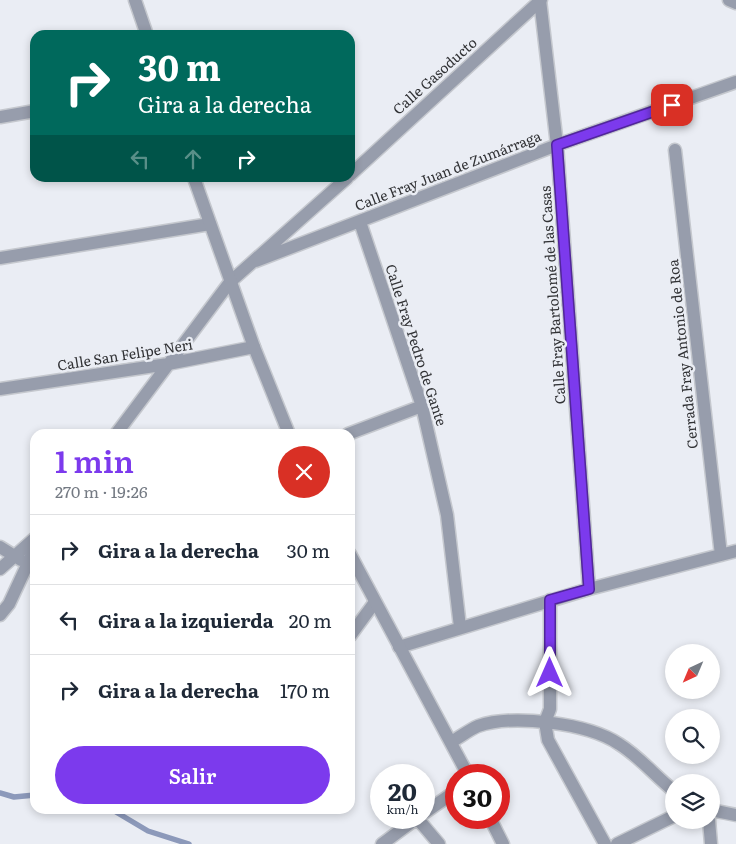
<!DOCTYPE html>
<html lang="es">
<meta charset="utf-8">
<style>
:root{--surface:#fff;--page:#f6f6f7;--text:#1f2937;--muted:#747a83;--line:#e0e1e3;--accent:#7c3aed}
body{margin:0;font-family:Literata,serif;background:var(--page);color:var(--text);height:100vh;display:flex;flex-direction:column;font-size:19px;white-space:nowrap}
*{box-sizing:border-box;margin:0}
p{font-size:16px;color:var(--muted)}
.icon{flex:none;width:28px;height:28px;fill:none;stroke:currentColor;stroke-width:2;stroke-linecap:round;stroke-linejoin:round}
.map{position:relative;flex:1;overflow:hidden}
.details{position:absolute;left:30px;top:429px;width:325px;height:385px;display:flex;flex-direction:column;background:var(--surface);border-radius:15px;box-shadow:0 2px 8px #0003}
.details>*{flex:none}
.top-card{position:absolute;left:30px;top:30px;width:325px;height:152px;border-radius:15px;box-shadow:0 2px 8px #0003;background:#00695c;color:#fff;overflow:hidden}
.needle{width:32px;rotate:224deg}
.tools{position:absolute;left:665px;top:644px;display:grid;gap:10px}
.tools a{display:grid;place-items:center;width:55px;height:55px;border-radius:50%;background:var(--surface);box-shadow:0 2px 8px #0003;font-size:25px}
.speed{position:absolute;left:370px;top:764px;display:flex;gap:10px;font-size:25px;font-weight:700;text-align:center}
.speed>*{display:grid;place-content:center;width:65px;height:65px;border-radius:50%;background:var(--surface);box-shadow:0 2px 8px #0003;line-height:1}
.speed small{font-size:12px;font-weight:400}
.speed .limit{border:8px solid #d22;background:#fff;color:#111}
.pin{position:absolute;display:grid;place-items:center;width:42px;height:42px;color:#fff;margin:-21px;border-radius:10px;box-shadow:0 2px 8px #0006}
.me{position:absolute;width:55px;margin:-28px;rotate:0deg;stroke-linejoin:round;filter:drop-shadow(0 0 4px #0008)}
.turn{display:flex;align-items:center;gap:18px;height:105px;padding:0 25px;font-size:22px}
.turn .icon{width:65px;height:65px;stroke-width:2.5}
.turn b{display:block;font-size:35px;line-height:42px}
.lanes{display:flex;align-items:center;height:48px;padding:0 25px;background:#0003;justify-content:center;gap:25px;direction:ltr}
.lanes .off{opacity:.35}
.round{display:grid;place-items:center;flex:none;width:52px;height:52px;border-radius:26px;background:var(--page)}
.overview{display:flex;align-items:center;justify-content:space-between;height:85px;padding:0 25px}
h1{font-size:30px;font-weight:600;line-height:38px;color:var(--accent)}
.primary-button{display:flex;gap:10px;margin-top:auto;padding:10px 25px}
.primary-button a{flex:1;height:58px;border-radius:30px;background:var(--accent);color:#fff;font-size:20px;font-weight:600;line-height:58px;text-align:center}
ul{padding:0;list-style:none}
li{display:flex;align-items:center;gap:15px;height:70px;padding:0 25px;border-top:1px solid var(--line)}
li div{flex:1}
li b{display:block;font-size:19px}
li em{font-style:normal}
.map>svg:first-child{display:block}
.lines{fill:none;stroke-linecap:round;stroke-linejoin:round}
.stream{stroke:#8c99ba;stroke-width:5.5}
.minor-casing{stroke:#c5c8ce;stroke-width:15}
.tertiary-casing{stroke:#c5c8ce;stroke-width:15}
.minor{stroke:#979dac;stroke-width:12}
.tertiary{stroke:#979dac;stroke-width:12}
.route-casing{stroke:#51269a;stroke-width:12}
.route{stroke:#7c3aed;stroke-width:9}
.labels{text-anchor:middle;stroke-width:5;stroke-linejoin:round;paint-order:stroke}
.street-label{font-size:14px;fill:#313235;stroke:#eaedf4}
</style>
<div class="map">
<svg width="736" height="844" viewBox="0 0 736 844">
<rect width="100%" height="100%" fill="#eaedf4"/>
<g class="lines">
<path class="stream" d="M0,793L14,797L35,795
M111,809L148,831L189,844"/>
<defs>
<path id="minor" d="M540,0L557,145L589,589
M729,0L736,3
M0,117L35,111
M675,150L721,555
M350,175L541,0
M360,222L422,406L447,515L460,627
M0,258L210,224
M256,261L557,145L736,82
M0,389L168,364L254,347
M116,434L230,282L347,178
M348,434L422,406
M0,547L21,560
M0,569L35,538
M550,600V709L545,722L548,740L605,844
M0,615L9,604L35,548
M350,636L375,602
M399,647L589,589L736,551
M451,742C460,737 469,730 478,726C513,714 588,723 619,744C640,757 655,776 674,791
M711,810L736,815
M424,813L456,791
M417,818L439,844
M709,820L711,844
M382,844L417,818
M617,844L674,816"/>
<path id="tertiary" d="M135,0L147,35
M194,178L254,347L289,434
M350,554L468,775
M490,818L503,844"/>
</defs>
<use href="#minor" class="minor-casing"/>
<use href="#tertiary" class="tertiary-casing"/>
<use href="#minor" class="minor"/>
<use href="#tertiary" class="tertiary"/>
</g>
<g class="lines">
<defs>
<path id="route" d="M550,673V600L589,589L557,145L672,105"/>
</defs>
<use href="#route" class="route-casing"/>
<use href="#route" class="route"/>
</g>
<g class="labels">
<g class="street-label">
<text transform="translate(435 76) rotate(-42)" y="5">Calle Gasoducto</text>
<text transform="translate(448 171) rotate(-21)" y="5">Calle Fray Juan de Zumárraga</text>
<text transform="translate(553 295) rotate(-94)" y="5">Calle Fray Bartolomé de las Casas</text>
<text transform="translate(416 345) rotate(72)" y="5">Calle Fray Pedro de Gante</text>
<text transform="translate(683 354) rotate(-96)" y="5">Cerrada Fray Antonio de Roa</text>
<text transform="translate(125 355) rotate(-9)" y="5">Calle San Felipe Neri</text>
</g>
</g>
</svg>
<div class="tools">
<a><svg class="needle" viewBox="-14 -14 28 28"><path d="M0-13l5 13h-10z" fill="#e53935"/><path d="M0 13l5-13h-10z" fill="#747a83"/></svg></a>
<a><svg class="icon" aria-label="search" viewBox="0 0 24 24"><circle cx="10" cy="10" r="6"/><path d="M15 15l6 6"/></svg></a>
<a><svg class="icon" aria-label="layers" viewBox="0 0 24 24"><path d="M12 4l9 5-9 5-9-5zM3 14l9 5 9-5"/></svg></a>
</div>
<div class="speed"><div>20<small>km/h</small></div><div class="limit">30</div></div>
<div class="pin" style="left:672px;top:105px;background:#d93025"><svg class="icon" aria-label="arrive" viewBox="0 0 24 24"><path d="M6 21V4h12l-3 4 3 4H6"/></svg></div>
<svg class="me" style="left:550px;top:673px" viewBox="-20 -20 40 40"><path d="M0-17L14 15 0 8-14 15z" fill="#7c3aed" stroke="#fff" stroke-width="4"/></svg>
<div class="top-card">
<div class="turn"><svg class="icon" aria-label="right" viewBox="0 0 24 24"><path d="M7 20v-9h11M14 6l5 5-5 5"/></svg><div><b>30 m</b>Gira a la derecha</div></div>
<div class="lanes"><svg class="icon off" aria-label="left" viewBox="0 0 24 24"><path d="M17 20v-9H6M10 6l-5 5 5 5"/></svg><svg class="icon off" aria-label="ahead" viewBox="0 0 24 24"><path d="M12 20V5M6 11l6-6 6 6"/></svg><svg class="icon" aria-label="right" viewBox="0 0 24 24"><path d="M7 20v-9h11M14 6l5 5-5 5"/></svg></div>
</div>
<section class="details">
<div class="overview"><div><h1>1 min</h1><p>270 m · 19:26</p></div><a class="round" style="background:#d93025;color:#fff"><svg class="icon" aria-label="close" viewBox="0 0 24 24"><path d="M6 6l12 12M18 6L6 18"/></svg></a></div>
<ul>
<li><svg class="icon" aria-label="right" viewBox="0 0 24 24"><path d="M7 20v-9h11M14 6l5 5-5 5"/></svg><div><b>Gira a la derecha</b></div><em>30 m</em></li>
<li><svg class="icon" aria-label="left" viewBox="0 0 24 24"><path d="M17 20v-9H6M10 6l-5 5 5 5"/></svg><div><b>Gira a la izquierda</b></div><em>20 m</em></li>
<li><svg class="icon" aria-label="right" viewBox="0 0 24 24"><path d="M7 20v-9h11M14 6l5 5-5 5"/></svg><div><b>Gira a la derecha</b></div><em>170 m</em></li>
</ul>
<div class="primary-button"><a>Salir</a></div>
</section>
</div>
